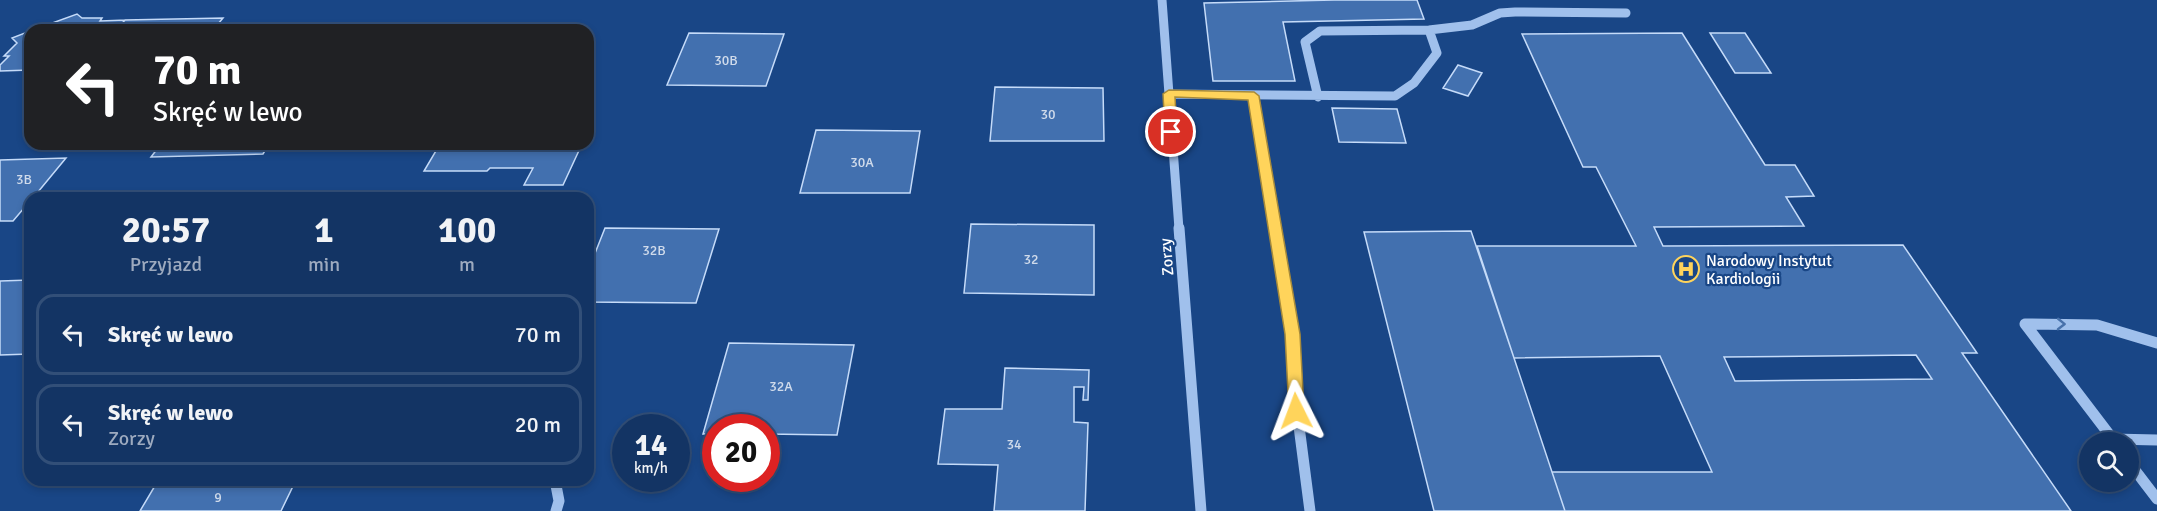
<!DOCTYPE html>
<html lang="pl">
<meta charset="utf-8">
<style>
:root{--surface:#133464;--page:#203f6d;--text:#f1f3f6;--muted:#9daabf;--line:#324f78}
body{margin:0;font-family:Signika,sans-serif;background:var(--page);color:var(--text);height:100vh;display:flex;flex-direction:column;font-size:22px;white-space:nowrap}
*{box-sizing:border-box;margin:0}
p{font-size:20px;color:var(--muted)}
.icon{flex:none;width:33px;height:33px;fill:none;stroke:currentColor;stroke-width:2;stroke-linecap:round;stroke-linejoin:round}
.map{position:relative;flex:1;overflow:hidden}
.details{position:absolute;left:24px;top:192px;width:570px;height:294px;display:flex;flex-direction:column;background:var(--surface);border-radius:18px;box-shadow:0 3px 9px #0003,0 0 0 2px var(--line)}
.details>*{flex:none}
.banner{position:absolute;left:24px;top:24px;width:570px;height:126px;border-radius:18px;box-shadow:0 3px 9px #0003,0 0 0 2px var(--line);background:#202124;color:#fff;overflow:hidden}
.tools{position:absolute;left:2079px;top:432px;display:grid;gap:12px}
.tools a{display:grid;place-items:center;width:60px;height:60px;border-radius:50%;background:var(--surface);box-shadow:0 3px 9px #0003,0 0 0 2px var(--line);font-size:30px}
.speed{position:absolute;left:612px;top:414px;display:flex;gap:12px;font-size:30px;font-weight:700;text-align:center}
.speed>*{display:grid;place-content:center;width:78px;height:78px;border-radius:50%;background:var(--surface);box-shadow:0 3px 9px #0003,0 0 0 2px var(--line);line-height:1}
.speed small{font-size:15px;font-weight:400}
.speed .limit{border:9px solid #d22;background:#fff;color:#111}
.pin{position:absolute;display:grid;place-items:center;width:51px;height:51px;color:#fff;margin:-26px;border:3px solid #fff;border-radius:50%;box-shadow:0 2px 6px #0007}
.me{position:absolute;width:66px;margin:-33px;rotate:357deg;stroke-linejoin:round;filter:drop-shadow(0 0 4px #0008)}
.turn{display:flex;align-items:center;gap:21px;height:126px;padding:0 30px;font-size:27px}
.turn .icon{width:78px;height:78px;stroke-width:2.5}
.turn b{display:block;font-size:42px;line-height:51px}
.eta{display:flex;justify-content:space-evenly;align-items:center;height:102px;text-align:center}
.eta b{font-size:36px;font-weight:800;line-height:42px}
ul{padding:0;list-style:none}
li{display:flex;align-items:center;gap:18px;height:81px;margin:0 12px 9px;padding:0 18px;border:3px solid var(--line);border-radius:18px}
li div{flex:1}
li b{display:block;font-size:22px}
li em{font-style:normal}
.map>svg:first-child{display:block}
.building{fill:#4270af;stroke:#c5dbf9;stroke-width:1.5;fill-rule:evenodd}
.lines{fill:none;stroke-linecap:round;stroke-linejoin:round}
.minor-far1{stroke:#a0c0ec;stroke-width:9}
.minor{stroke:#a0c0ec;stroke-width:11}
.oneway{stroke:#4871aa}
.route{fill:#ffd45b;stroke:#a68a3b;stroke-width:1.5}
.labels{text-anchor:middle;stroke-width:4.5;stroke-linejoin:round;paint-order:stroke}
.number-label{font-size:14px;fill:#d0dbeb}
.street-label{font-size:16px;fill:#fff;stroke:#194686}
.poi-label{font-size:16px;fill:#fff;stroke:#194686;text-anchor:start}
</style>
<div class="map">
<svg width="2157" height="511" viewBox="0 0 2157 511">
<rect width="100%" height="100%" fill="#194686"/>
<path class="building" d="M1334,0H1417L1424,19L1283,22L1295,81H1213L1204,3Z
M77,14L82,18H102L100,21L125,20L116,30H33Z
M223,18L213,30H116L125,20Z
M30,31V70L0,71V65L9,56H4L17,43L12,38Z
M689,33L784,34L766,86L667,85Z
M1682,33L1765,165H1795L1814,196L1786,197L1804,226L1654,227L1663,246L1903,245L1977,353H1962L2071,511H1565L1552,472H1712L1660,356L1514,358L1477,246H1636L1596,167H1583L1522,34ZM1916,355L1932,379L1735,381L1724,357Z
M1710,33H1745L1771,73H1735Z
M1458,65L1482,73L1468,96L1443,88Z
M995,87L1103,88L1104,141H990Z
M1332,108L1397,109L1406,143L1339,142Z
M816,130L920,131L910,193H800Z
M161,144H269L263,154L151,157Z
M440,144H582L563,185H524L533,168H490L487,171H424Z
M66,158L33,198H30V201L13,221H0V160Z
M971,224L1094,225V295L964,293Z
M605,228L719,229L696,303L588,302V271Z
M1471,231L1514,358L1565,511H1434L1364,232Z
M30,280V354L0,355V281Z
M729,343L854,345L837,435L766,434V428H716V434H703Z
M1005,368L1089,370L1088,400H1083L1084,387H1074V422L1088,423L1085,511H994L998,465L938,464L945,409H1002Z
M251,480H296L281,511H140L156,484Z"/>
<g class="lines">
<path class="minor-far1" d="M1162,0L1179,229
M1169,94L1395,96L1414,83L1437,53L1429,30
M1254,96L1275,229
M1318,97L1305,42L1320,31L1429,30L1472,25L1500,13L1515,12L1626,13"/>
<path class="minor" d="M1179,228L1201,511
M1275,228L1292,335L1297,411L1310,511
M2025,324L2115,442
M2025,324L2097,325L2157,343
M2112,439L2157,440
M2128,461L2157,499
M555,480L559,501L556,511"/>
</g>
<defs><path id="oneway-chevron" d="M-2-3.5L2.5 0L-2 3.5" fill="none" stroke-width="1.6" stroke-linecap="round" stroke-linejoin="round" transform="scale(1.5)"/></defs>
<use class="oneway" href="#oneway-chevron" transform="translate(2061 324) rotate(1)"/>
<path class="route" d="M1169,90L1254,92L1259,96L1300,334L1304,411L1302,415L1296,417L1291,415L1289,411L1285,334L1248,100L1175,97L1177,132L1171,136L1165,132L1163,94Z"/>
<defs>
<symbol id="hospital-ring" viewBox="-11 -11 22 22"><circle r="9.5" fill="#194686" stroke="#ffd45b" stroke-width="1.5"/><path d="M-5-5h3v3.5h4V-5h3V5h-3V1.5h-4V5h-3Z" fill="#ffd45b"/></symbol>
</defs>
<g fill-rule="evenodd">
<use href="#hospital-ring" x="1671" y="254" width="30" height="30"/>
</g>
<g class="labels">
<g class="number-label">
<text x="726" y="65">30B</text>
<text x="1048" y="119">30</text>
<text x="862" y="167">30A</text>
<text x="24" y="184">3B</text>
<text x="654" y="255">32B</text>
<text x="1031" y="264">32</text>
<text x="781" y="391">32A</text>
<text x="1014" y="449">34</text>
<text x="218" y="502">9</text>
</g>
<g class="street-label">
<text transform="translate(1166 257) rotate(-95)" y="6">Zorzy</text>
</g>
<g class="poi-label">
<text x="1706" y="266">Narodowy Instytut<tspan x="1706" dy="18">Kardiologii</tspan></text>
</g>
</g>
</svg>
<div class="tools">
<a><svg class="icon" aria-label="search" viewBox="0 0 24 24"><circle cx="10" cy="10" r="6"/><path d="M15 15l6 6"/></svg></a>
</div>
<div class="speed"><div>14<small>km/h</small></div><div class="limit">20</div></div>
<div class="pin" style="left:1171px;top:132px;background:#d93025"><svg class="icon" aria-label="arrive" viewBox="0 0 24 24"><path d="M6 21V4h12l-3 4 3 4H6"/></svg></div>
<svg class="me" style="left:1296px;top:411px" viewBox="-20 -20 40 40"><path d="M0-17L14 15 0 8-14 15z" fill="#ffd45b" stroke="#fff" stroke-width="4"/></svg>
<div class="banner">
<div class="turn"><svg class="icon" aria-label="left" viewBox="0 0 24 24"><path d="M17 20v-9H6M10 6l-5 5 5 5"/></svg><div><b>70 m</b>Skręć w lewo</div></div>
</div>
<section class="details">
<div class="eta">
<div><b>20:57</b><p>Przyjazd</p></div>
<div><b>1</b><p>min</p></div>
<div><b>100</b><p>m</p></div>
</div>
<ul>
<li><svg class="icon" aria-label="left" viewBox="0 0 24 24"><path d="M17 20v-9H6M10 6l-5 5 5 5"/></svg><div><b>Skręć w lewo</b></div><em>70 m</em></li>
<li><svg class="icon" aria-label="left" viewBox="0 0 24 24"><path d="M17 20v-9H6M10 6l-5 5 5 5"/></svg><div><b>Skręć w lewo</b><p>Zorzy</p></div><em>20 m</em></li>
</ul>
</section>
</div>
